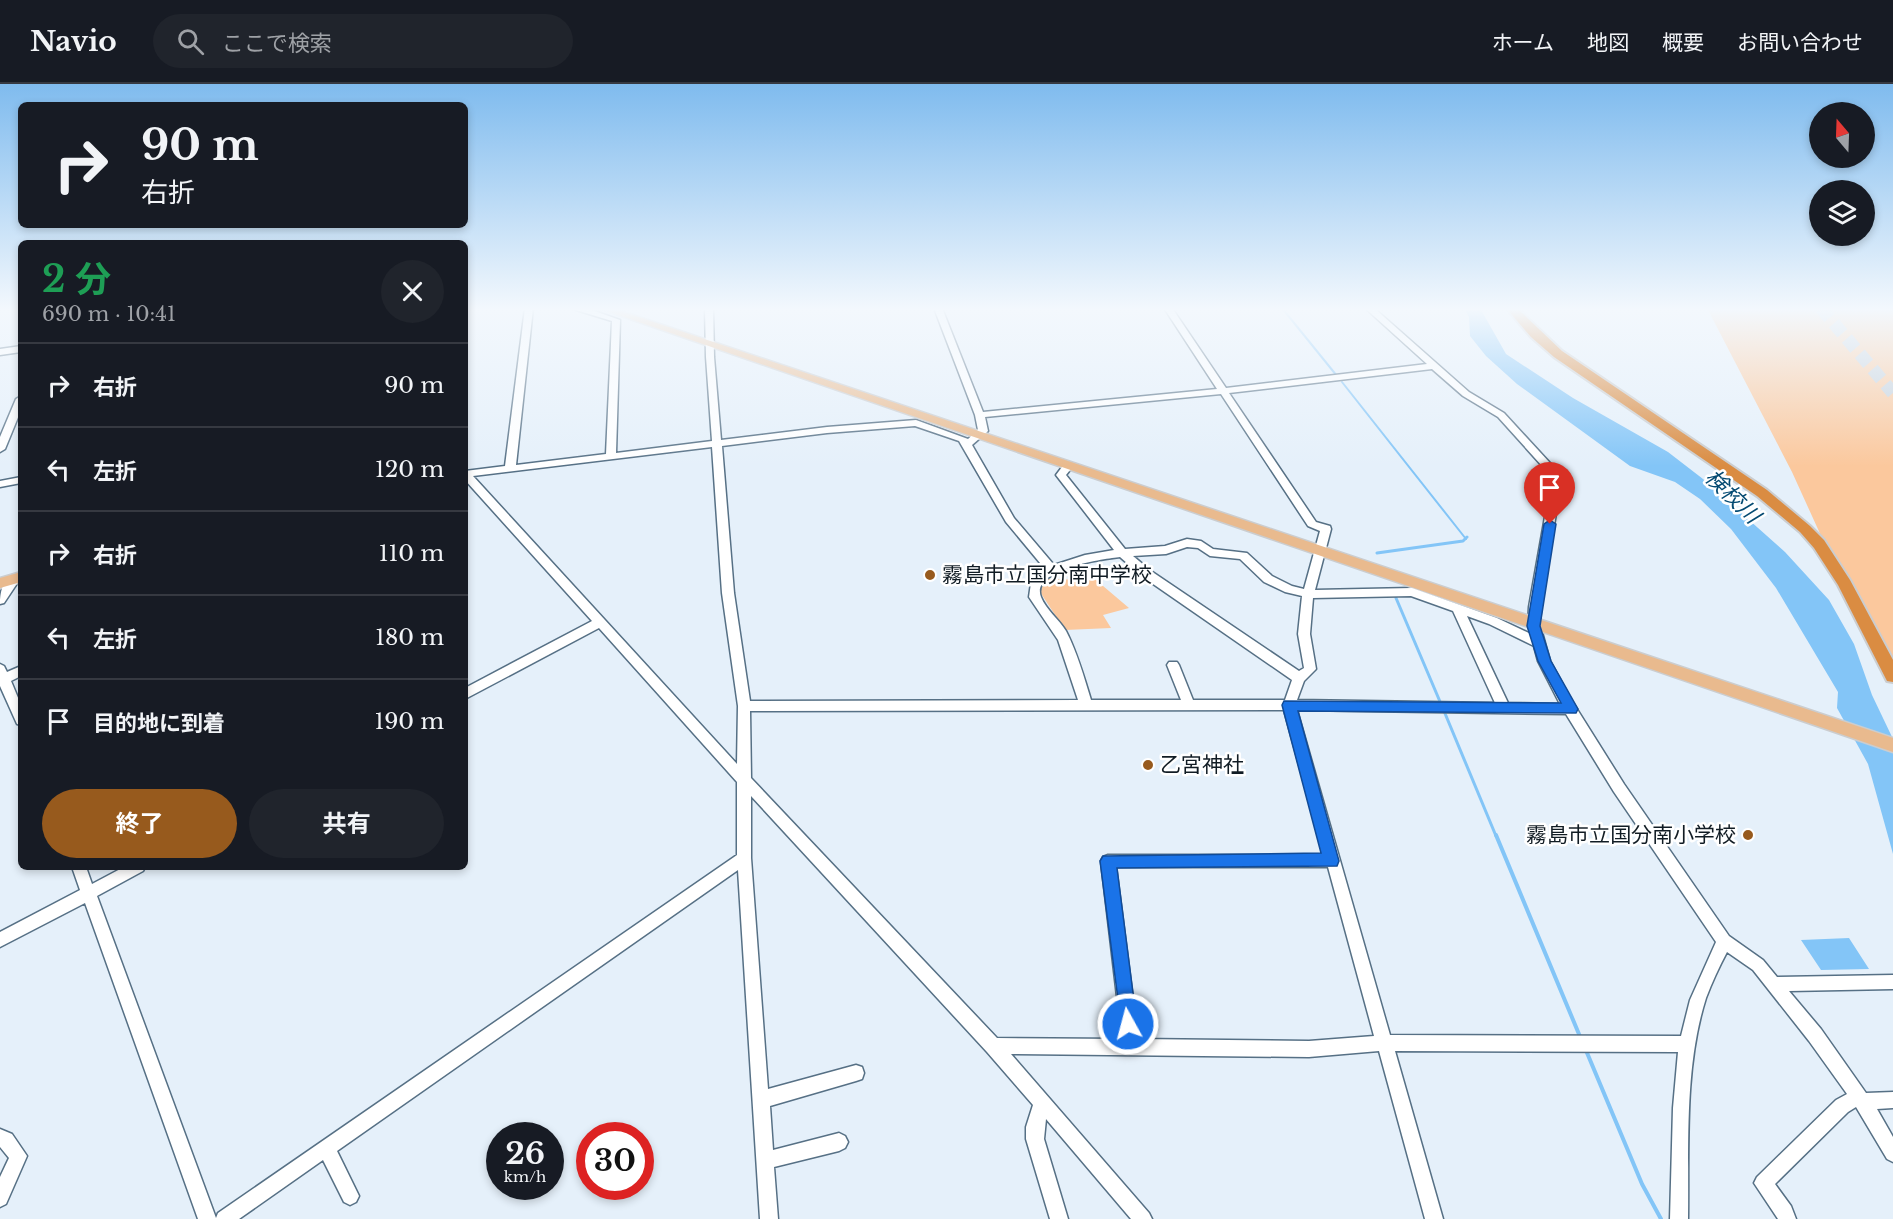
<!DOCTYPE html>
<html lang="ja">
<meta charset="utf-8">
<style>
:root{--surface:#171b24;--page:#20242c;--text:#f1f3f6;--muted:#9ea1a6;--line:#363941;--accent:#975a1d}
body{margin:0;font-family:"Libre Baskerville","Noto Sans JP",serif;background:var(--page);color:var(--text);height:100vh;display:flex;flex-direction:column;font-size:22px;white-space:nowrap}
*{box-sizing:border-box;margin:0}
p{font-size:20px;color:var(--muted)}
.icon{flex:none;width:33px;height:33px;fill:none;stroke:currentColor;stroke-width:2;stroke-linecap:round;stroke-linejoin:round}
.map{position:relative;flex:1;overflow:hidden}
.drawer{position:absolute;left:18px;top:156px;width:450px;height:630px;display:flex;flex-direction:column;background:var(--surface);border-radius:9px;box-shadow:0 3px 9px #0003}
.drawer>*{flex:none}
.hud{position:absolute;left:18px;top:18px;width:450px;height:126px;border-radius:9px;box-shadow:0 3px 9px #0003;background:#171b24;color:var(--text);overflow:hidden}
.needle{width:39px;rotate:341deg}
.tools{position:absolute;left:1809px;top:18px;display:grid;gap:12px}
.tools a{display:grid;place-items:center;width:66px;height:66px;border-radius:50%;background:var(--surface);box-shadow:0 3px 9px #0003;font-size:30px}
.speed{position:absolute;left:486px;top:1038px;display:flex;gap:12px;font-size:30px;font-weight:700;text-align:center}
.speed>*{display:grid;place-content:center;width:78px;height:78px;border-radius:50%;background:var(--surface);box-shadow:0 3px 9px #0003;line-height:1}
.speed small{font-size:15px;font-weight:400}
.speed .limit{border:9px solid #d22;background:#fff;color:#111}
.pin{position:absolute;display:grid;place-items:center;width:51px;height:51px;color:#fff;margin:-62px -26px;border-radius:50% 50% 50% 0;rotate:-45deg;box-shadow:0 0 6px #0007}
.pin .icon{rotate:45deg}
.me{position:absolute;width:66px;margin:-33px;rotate:353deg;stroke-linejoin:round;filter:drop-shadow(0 0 4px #0008)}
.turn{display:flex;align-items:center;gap:21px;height:126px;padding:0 24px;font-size:27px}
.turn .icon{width:78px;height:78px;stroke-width:2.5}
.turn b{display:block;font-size:42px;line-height:51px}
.round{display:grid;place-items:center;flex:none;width:63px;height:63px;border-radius:32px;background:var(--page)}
.head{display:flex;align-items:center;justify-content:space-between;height:102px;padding:0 24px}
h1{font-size:36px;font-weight:700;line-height:45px;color:#1e9e55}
.action{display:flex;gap:12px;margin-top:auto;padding:12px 24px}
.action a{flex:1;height:69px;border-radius:36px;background:var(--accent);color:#fff;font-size:24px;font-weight:700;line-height:69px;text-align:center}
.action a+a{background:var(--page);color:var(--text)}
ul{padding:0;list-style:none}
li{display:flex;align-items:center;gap:18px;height:84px;padding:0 24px;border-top:2px solid var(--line)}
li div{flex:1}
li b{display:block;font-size:22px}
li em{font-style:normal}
header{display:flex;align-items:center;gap:36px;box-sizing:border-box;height:84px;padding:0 30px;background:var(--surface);border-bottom:2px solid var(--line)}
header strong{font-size:28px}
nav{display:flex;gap:33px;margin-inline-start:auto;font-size:21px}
.search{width:420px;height:54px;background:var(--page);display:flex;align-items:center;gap:15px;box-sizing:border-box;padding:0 21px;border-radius:33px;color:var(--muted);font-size:22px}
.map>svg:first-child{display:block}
.green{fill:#fbc89d}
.water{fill:#83c5f7}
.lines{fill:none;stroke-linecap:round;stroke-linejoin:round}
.stream-far2{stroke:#83c5f7;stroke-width:2}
.stream-far1{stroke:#83c5f7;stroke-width:3}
.stream{stroke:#83c5f7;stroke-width:4}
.highway-tunnel{stroke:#c5d0da;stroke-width:13;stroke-dasharray:13 7;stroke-linecap:butt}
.minor-casing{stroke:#567085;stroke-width:3}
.major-casing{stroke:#cbcdcf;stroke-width:3}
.highway-casing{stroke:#cbcdcf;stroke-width:4}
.minor{fill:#fff;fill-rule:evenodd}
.major{fill:#e9ba8e;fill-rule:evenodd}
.highway{fill:#da8c42;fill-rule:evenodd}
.route{fill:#1a73e8;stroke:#114b97;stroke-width:1.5}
.poi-dot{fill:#975a1d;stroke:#fff;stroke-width:2}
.labels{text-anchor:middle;stroke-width:5;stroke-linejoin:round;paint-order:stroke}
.poi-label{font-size:21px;fill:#111c24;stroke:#fff;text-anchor:start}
.water-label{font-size:22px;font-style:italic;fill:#044a72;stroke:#fff}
</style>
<header>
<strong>Navio</strong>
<div class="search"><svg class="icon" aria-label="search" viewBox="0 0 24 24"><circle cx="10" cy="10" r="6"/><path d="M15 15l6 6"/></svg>ここで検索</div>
<nav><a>ホーム</a><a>地図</a><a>概要</a><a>お問い合わせ</a></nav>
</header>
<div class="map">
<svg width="1893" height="1135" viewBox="0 0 1893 1135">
<rect width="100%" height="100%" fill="#e5f0fa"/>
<path class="green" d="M1707,224H1893V583L1837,487L1792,388Z
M1046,495L1096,496L1129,524L1103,531L1111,544L1065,546L1040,508Z"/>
<path class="water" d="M1464,224H1480L1506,270L1573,314L1668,368L1703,395L1785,468L1829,516L1854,560L1872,611L1893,655V770L1868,680L1837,624L1838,608L1776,504L1731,445L1700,415L1675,398L1630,382L1517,300L1486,272L1470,252L1469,233Z
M1849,854L1869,885L1821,886L1801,856Z"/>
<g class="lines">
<path class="stream-far2" d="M1282,224L1337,292
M1342,298L1466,455"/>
<path class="stream-far1" d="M1377,469L1463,457L1467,453
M1396,514L1441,620
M1444,627L1496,752"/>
<path class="stream" d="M1496,751L1581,955
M1585,964L1642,1100L1661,1135"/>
<path class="highway-tunnel" d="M1821,224L1893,309"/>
<defs>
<path id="minor" d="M525,224H533L516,381L606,370L612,237L576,226L575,224H586L620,236L616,369L712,357L706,273L705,224H713L714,273L721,356L827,343L916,336L968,355L978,346L975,331L934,224H942L983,328L1217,305L1164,224H1172L1226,304L1427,280L1365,224H1374L1469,308L1504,329L1562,392L1541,523L1540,541L1550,577L1570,614L1624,700L1729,852L1763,876L1777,893L1893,891V905L1789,907L1821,945L1866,1009L1893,1008V1024L1877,1025L1893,1053V1078L1887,1075L1856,1023L1848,1028L1775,1100L1791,1122L1796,1135H1778L1754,1099L1757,1093L1836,1016L1847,1010L1809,957L1753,886L1727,868C1719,883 1712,898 1706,914C1684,983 1689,1063 1688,1135H1670L1673,1024L1678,968L1395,967L1443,1135H1425L1379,967L1309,973L1011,970L1149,1129L1152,1135H1131L1046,1035L1044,1055L1068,1135H1050L1026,1055V1043L1033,1021L987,968L751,712V774L768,1005L856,981L862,983L864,989L862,995L856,997L770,1022L773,1066L839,1049L845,1052L848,1058L845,1064L839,1067L774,1083L778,1135H760L738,786L337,1067L359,1112L356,1118L350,1121L344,1118L323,1076L239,1135H198L85,819L0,863V848L80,806L72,783H86L92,800L124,783H145L143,787L97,812L216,1134L218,1129L737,771V698L599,544L465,615V604L592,537L465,396V387L505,382ZM1432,285L1463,312L1498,333L1552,393L1529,523L1528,541L1531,550L1497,534L1412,504L1315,506L1331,445L1330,442L1316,438L1229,309ZM1221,310L1308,442L1320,447L1304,505L1292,502L1272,492L1247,469L1213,465L1201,457L1187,455L1165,462L1125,465L1066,391L1074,381L1069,378L1065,379L1056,391L1114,466L1085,471L1054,481L1014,434L972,361L988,347L985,333ZM915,342L959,357L1006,438L1045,485L1031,499L1029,513L1058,556L1078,616L750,617L734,509L722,362L827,349ZM712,363L722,509L738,622L737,680L473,392ZM1187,463L1198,464L1210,472L1240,475L1264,498L1285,508L1302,512L1298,550L1304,584L1299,587L1151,487L1133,472L1166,470ZM1120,473L1143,493L1292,596L1285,616H1193L1179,581L1177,578H1169L1167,581L1181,616H1091C1084,593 1077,568 1066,547C1059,535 1046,526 1041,513C1030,485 1103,475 1120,473ZM1411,512L1453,527L1495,619L1297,616L1304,597L1316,585L1310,550L1313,514ZM1467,532L1489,540L1534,562L1538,577L1560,620L1508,619ZM1284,626L1324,771H1108L1103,773L1101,777L1122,955L997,954L751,694L750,627ZM1297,626L1566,630L1614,708L1716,858L1690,916L1681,952L1390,951ZM1116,783H1328L1374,952L1309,957L1138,955Z
M21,262V268L0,271V265Z
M21,312V326L5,365L0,368V353L16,315Z
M21,393V399L0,403V397Z
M14,491L20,495L4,519L0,520C0,509 2,496 14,491Z
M0,580L4,582L7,588L21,582V592L11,597L21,621V641L17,640L0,602Z
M0,1045L12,1050L27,1072L6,1120L0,1123V1093L9,1074L0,1063Z"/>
<path id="major" d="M598,224H612L1893,654V668Z
M21,488V498L0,504V494Z"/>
<path id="highway" d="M1506,224H1517L1562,267L1767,406L1810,442L1824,456L1850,496L1893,576V598L1887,597L1838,501L1814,464L1800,448L1757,412L1554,273L1531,253Z"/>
</defs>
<use href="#minor" class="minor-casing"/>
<use href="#major" class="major-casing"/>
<use href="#highway" class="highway-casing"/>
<use href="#minor" class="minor"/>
<use href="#major" class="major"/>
<use href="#highway" class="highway"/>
</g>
<linearGradient id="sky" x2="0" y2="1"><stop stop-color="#7fbbee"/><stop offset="0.59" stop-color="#f3f8fd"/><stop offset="1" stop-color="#f3f8fd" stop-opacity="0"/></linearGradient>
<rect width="1893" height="382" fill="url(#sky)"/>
<path class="route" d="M1550,436L1556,440L1540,542L1551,577L1578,625L1576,629L1298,627L1339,777L1337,782L1117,784L1137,940L1135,946L1128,949L1122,946L1100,777L1103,772L1321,769L1282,621L1284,617L1561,619L1538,577L1527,542L1544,440Z"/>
<g class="poi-dot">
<circle cx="930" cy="491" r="6"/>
<circle cx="1148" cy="681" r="6"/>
<circle cx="1748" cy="751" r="6"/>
</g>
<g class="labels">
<g class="poi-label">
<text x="942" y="498">霧島市立国分南中学校</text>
<text x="1160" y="688">乙宮神社</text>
<text x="1736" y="758" text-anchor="end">霧島市立国分南小学校</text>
</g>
<g class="water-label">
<text transform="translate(1733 412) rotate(44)" y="8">検校川</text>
</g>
</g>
</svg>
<div class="tools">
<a><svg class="needle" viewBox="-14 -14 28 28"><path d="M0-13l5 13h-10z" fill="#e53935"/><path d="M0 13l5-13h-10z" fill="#9ea1a6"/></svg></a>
<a><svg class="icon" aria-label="layers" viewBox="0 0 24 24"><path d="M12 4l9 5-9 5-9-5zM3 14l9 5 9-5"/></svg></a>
</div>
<div class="speed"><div>26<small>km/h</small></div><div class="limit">30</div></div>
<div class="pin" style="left:1550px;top:440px;background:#d93025"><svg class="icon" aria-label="arrive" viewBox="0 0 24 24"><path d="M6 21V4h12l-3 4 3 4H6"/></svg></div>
<svg class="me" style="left:1128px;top:940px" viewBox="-20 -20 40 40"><circle r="17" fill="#1a73e8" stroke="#fff" stroke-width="3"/><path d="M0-11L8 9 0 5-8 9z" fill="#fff"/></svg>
<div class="hud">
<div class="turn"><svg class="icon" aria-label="right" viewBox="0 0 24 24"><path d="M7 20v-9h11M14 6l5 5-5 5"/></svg><div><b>90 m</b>右折</div></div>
</div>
<section class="drawer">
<div class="head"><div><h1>2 分</h1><p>690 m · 10:41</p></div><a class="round"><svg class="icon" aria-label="close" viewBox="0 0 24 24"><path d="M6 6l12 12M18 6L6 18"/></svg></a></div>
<ul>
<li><svg class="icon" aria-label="right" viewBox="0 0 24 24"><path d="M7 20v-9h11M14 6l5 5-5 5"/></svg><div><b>右折</b></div><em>90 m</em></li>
<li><svg class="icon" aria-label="left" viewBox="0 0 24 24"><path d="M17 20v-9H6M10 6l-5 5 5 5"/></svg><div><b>左折</b></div><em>120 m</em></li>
<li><svg class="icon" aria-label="right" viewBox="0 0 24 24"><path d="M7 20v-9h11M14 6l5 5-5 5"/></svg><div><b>右折</b></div><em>110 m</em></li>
<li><svg class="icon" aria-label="left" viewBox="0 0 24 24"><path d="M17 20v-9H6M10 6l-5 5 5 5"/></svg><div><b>左折</b></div><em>180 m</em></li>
<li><svg class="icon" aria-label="arrive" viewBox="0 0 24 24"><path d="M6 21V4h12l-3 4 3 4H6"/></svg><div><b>目的地に到着</b></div><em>190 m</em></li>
</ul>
<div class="action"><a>終了</a><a>共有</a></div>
</section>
</div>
